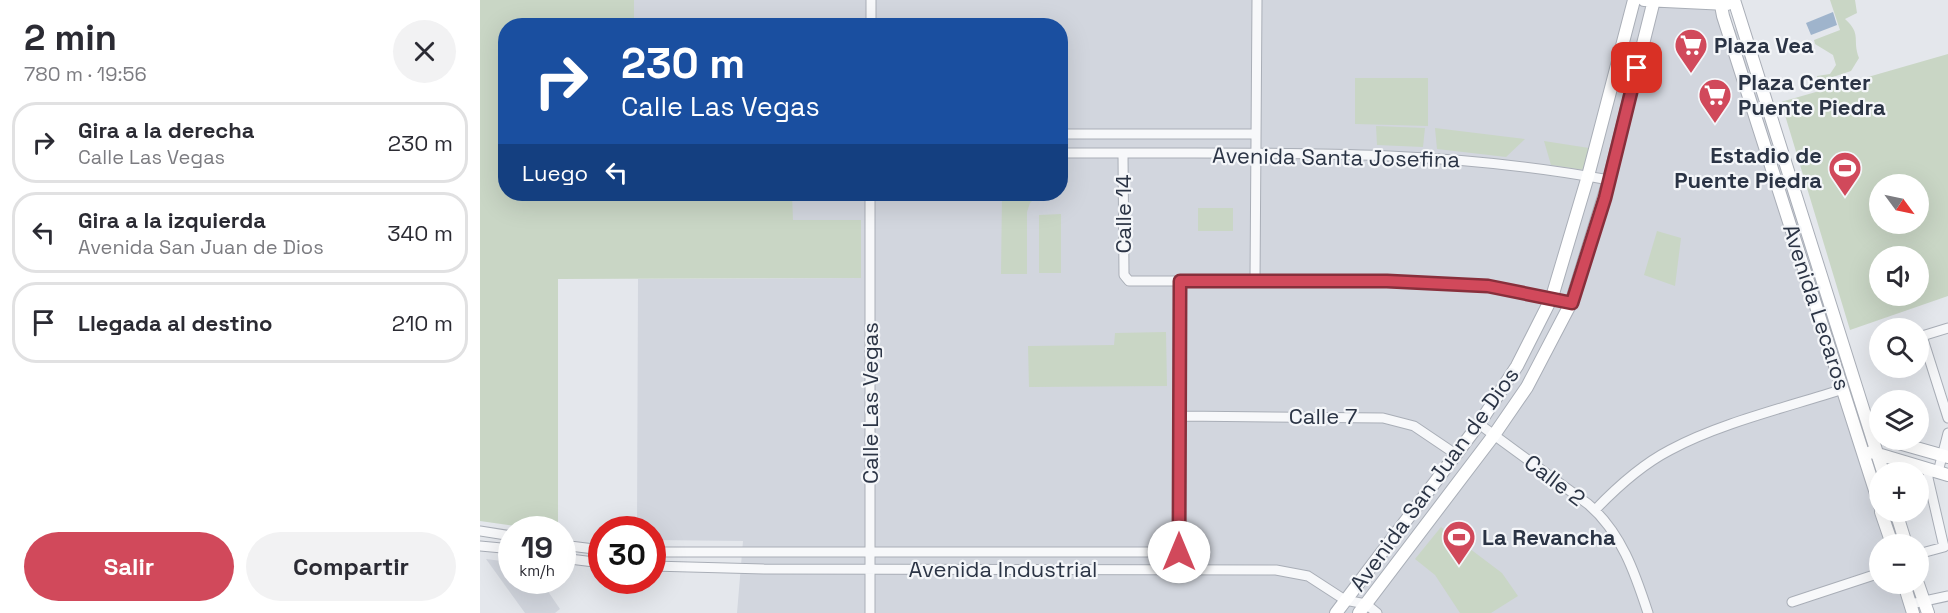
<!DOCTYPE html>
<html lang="es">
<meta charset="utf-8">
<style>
:root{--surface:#fff;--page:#f2f2f3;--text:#2b2b33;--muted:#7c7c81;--line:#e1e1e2;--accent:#d1495b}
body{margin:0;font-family:"Space Grotesk",sans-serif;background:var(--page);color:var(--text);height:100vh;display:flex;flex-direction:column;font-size:22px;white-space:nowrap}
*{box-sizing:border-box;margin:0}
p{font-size:20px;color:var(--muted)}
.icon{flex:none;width:33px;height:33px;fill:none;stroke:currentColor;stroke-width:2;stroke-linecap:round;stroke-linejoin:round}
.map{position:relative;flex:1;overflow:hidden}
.sheet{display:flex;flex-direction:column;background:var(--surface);width:480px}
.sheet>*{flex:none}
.banner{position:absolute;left:18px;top:18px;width:570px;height:183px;border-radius:24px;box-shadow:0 6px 24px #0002;background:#1a4fa0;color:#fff;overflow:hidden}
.needle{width:39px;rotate:123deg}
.controls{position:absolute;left:1389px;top:174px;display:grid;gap:12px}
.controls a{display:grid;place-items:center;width:60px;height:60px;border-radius:50%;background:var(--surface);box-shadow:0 6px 24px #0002;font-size:30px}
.speed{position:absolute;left:18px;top:516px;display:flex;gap:12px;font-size:30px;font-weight:700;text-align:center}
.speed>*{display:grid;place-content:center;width:78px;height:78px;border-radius:50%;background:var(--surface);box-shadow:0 6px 24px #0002;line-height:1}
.speed small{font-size:15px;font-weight:400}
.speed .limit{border:9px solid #d22;background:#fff;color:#111}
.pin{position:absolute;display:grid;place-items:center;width:51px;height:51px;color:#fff;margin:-26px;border-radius:12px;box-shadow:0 3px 9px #0006}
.me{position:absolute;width:66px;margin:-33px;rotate:0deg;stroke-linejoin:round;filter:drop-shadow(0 0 4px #0008)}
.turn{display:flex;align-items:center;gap:21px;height:126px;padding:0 24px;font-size:27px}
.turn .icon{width:78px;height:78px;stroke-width:2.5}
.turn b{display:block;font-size:42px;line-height:51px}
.then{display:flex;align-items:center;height:57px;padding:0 24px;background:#0003;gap:12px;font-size:22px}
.round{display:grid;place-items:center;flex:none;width:63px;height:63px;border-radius:32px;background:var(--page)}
.summary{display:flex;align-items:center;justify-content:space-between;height:102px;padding:0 24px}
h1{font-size:36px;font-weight:700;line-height:45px}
.action{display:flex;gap:12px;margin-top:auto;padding:12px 24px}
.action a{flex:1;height:69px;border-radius:36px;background:var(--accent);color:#fff;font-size:24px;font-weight:700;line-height:69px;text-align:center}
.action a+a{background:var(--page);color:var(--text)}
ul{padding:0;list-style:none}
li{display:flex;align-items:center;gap:18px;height:81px;margin:0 12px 9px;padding:0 12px;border:3px solid var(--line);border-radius:24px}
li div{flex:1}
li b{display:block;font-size:22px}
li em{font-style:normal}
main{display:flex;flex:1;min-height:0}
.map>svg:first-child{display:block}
.built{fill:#d2d6de}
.green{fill:#c9d6c5;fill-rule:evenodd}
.water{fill:#9fb4cc}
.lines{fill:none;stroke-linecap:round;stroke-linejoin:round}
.street-casing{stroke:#a9aeb7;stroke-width:11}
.secondary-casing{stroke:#a9aeb7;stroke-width:14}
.street{stroke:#f7f8fa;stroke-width:9}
.secondary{stroke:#fff;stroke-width:12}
.route-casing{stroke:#882f3b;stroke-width:15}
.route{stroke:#d1495b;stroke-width:10}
.labels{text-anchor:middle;stroke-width:4.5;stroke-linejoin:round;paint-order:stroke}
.poi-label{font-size:22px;font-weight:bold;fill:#2b3445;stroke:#f4f6f9;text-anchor:start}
.street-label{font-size:22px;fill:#2b3445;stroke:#f4f6f9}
</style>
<main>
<section class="sheet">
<div class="summary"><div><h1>2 min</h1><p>780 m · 19:56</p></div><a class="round"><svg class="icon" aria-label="close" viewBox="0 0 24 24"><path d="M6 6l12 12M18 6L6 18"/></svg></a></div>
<ul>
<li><svg class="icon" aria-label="right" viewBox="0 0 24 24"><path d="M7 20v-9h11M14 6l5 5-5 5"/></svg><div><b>Gira a la derecha</b><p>Calle Las Vegas</p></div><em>230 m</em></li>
<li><svg class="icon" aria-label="left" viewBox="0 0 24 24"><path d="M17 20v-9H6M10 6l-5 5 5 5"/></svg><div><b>Gira a la izquierda</b><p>Avenida San Juan de Dios</p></div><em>340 m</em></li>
<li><svg class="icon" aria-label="arrive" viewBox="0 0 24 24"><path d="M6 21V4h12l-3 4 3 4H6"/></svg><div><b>Llegada al destino</b></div><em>210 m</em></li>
</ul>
<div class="action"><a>Salir</a><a>Compartir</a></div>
</section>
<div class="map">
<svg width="1468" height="613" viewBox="0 0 1468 613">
<rect width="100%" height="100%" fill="#e4e7ec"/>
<path class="built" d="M154,0H1163L1235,10L1258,32L1399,484L1400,512H1408L1419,544H1400V584H1431L1441,613H257L263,541L173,540L172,530L157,529L158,279L381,278L312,220V194H580V26L154,25Z
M6,559L31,562L32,580L52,581L65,587L80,609L75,613H45Z"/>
<path class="green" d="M0,0H154V25L26,26V194H312L313,220H381V278L78,279V529H56L0,521Z
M1350,0H1375L1377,13L1365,19C1382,34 1372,40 1379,58L1371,71L1338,82L1337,76L1350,74L1356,65L1353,55L1335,44L1334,40L1360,30Z
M1468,54V296L1370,330L1301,102ZM1400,184H1438V224H1400ZM1438,256V296H1400V256Z
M875,78H948V126L875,124Z
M896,126L945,128L943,147L897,145Z
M955,128L1045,139L1026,157L957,149Z
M1064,141L1109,148L1104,170L1071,165Z
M522,194L556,197L550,203L547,212V274H521Z
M718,208H753V231H718Z
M581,214V273H559V215Z
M1177,231L1201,238L1195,286L1164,275Z
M686,332L687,386L549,387L548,346L634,345L635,333Z
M961,527L1022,573L1038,596L1011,613H980L955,575L935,559Z"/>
<path class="water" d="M1353,12L1357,25L1331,35L1326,23Z"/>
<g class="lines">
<defs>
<path id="street" d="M391,26V0
M580,134H776
M580,153C764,154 949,146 1129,180
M643,154L644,275L649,281H907L1008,286L1091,303
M775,281L777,0
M1468,328L1442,336L1468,418
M700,416L903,418L934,426L977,455
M999,424L1108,504C1141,532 1155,573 1168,613
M1458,472L1468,433
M1115,510C1137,487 1161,465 1190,450C1240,423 1308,407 1363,389
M0,531L32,536
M82,545L122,550
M0,546L32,549
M172,552H699
M1438,554L1464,547L1448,478L1449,469
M82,558L122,563
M172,566L284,569L796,570L828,576L865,600L886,604L897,613
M699,568L700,281
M1312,602L1400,573
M1431,604L1468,596
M390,613V194"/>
<path id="secondary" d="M1164,0L1247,4
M1240,0L1243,16L1400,506
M1254,0L1403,472
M1408,440L1468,457
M1391,452L1468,475
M1401,512L1412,544
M1416,512L1426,544
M1424,584L1433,613
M1438,584L1448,613
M856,613L999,424L1037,366L1072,297L1108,176L1154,0
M879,613L1014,435L1047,387L1091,303L1129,180L1174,0"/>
</defs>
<use href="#street" class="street-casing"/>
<use href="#secondary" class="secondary-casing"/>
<use href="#street" class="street"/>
<use href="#secondary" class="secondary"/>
</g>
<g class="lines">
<defs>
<path id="route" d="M699,552L700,281H907L1008,286L1092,303L1125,198L1157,68"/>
</defs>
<use href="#route" class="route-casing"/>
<use href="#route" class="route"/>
</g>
<defs>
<symbol id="supermarket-pin" viewBox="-11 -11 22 30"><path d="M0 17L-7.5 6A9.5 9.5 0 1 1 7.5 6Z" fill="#d1495b" stroke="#f4f6f9"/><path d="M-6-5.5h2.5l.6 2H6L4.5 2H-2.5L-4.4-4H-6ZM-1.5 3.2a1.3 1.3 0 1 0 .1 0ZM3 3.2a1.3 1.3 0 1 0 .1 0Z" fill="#fff"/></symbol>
<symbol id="stadium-pin" viewBox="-11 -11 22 30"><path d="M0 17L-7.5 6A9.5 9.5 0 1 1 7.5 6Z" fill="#d1495b" stroke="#f4f6f9"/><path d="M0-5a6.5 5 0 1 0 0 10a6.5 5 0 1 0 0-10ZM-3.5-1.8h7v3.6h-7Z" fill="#fff"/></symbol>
</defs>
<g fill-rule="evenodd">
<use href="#supermarket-pin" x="1192" y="26" width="38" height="52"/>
<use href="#supermarket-pin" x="1216" y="76" width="38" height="52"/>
<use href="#stadium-pin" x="1346" y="149" width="38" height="52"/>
<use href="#stadium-pin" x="960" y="518" width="38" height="52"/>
</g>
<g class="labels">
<g class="poi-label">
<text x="1234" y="53">Plaza Vea</text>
<text x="1258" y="90">Plaza Center<tspan x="1258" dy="25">Puente Piedra</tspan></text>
<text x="1342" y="163" text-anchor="end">Estadio de<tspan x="1342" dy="25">Puente Piedra</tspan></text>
<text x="1002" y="545">La Revancha</text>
</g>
<g class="street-label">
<text transform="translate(856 157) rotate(1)" y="8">Avenida Santa Josefina</text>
<text transform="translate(643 214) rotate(-90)" y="8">Calle 14</text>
<text transform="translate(1337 307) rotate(72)" y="8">Avenida Lecaros</text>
<text transform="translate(390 403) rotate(-90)" y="8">Calle Las Vegas</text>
<text x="843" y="424">Calle 7</text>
<text transform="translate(954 479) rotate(-54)" y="8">Avenida San Juan de Dios</text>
<text transform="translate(1075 480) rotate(37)" y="8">Calle 2</text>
<text x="523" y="577">Avenida Industrial</text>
</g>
</g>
</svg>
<div class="controls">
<a><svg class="needle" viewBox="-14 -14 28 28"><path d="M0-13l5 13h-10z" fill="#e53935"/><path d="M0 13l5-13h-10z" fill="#7c7c81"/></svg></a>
<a><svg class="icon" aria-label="sound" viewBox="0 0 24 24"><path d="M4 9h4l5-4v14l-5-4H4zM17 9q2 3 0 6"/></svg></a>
<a><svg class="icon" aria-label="search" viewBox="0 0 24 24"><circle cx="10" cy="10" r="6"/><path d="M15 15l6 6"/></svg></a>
<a><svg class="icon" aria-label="layers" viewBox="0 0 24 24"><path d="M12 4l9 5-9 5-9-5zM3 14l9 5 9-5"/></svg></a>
<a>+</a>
<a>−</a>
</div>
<div class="speed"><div>19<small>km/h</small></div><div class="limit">30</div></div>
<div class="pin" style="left:1157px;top:68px;background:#d93025"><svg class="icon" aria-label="arrive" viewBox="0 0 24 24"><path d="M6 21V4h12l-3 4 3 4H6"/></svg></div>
<svg class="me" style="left:699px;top:552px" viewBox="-20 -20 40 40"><circle r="19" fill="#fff"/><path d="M0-13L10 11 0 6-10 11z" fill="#d1495b"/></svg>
<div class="banner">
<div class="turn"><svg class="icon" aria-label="right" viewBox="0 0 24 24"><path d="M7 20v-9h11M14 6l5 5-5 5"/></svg><div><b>230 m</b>Calle Las Vegas</div></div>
<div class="then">Luego<svg class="icon" aria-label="left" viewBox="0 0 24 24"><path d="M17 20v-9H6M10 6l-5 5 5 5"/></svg></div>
</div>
</div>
</main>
